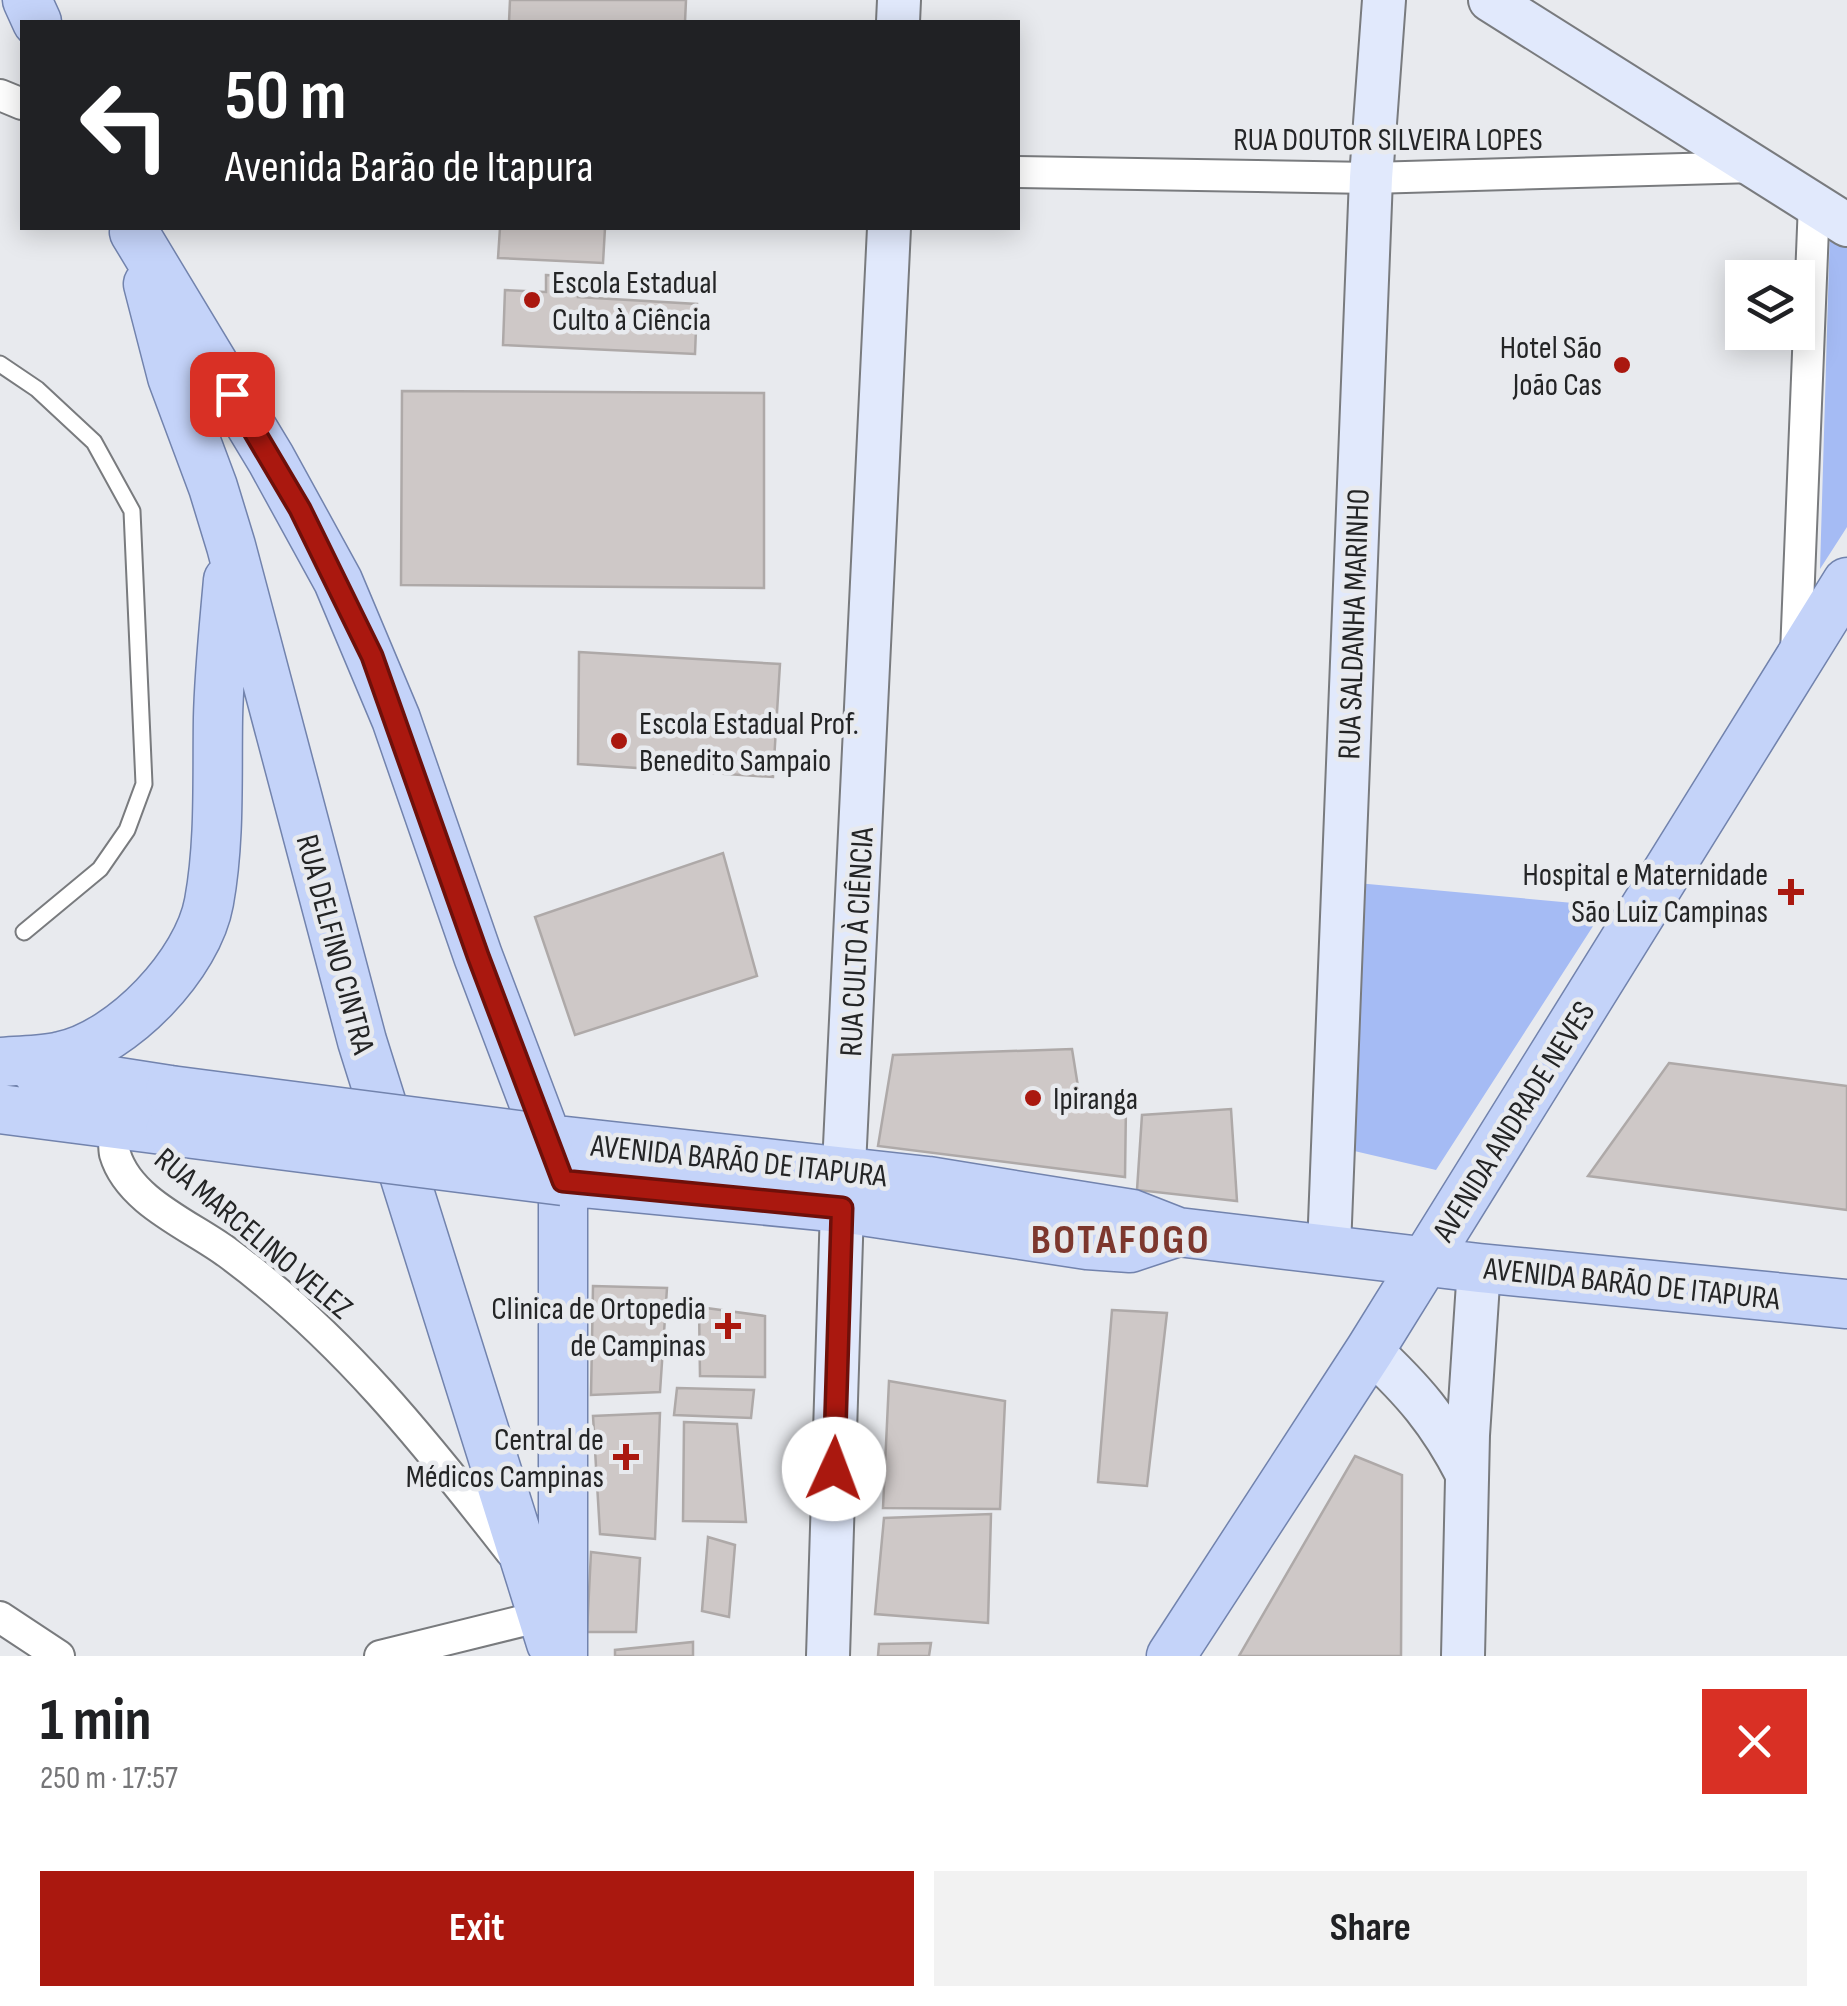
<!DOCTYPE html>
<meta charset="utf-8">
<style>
:root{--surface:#fff;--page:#f2f2f2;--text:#202124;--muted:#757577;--accent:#aa180f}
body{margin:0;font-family:"Sofia Sans Condensed",sans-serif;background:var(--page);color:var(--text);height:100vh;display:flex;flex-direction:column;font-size:38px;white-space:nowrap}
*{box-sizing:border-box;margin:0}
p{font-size:32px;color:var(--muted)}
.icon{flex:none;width:55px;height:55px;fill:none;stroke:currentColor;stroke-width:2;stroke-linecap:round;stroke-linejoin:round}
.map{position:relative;height:1656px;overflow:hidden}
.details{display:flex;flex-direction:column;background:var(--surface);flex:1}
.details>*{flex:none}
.top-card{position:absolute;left:20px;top:20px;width:1000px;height:210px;border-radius:0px;box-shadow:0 5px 25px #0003;background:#202124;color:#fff;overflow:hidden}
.tools{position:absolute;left:1725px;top:260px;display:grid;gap:20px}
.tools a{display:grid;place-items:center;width:90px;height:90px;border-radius:0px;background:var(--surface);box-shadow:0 5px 25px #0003;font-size:50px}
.pin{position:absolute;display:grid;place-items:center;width:85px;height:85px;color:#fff;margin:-42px;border-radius:20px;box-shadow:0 5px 15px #0006}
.me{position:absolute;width:110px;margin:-55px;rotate:2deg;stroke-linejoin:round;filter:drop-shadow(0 0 8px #0008)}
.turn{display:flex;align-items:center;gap:35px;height:210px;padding:0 40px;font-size:45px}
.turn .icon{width:130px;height:130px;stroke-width:2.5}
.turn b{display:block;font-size:70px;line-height:85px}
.round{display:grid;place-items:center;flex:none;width:105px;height:105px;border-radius:0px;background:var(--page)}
.head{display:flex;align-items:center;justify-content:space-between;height:170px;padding:0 40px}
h1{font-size:60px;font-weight:700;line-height:75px}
.button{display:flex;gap:20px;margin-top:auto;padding:20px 40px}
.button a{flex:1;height:115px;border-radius:0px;background:var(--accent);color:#fff;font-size:40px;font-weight:700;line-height:115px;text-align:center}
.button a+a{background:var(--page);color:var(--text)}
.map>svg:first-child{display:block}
.green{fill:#a5bbf4}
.building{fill:#cec8c7;stroke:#aea9a8;stroke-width:2.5}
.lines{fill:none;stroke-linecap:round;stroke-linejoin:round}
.lane-casing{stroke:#797b7e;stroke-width:19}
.street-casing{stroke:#797b7e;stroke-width:34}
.secondary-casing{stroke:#797b7e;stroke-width:46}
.primary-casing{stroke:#7283ad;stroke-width:51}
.lane{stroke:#fff;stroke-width:15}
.street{stroke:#fff;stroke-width:30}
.secondary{stroke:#e1e9fc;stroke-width:42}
.primary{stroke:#c4d3f9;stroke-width:48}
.primary-bridge-casing{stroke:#7283ad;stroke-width:51;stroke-linecap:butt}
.primary-bridge{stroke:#c4d3f9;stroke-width:48}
.route-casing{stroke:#6e100a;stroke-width:25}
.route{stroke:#aa180f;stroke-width:18}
.poi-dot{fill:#aa180f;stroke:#e8eaee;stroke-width:4}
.labels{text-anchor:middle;stroke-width:9;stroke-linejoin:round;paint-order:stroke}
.street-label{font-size:32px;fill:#242526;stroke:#e8eaee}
.poi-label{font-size:32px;fill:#242526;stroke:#e8eaee;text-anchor:end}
.district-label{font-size:42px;font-weight:bold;letter-spacing:2.5px;fill:#7d372d;stroke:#e8eaee}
</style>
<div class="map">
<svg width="1847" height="1656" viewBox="0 0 1847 1656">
<rect width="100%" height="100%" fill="#e8eaee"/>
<path class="green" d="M1830,229L1847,241V527L1820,569Z
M1357,883L1606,906L1436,1170L1350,1150Z"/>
<path class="building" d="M510,0H686L685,22H509Z
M500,228H605L603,263L498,258Z
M546,275L579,277L578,297L697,304L695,354L503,345L505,290L546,292Z
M402,391L764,393V588L401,585Z
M579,652L780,664L773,777L578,764Z
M723,853L757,976L575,1035L535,917Z
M1072,1049L1079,1093L1126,1104L1125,1177L878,1146L893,1055Z
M1669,1063L1847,1086V1210L1588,1176Z
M1231,1109L1237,1201L1137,1190L1142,1115Z
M593,1286L667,1288L660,1392L591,1395Z
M699,1307L765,1316V1377L700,1376Z
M1112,1310L1167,1313L1147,1486L1098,1482Z
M889,1381L1005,1401L1000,1509L883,1508Z
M677,1388L754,1390L751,1418L674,1415Z
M660,1413L655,1539L600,1534L593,1416Z
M684,1422L737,1424L746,1522L683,1521Z
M1355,1456L1402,1475L1401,1656H1239Z
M991,1514L988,1623L875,1614L884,1518Z
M708,1537L735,1545L729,1617L702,1611Z
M591,1552L640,1558L636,1632H587Z
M693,1642V1656H615V1650Z
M931,1643L929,1656H878L879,1644Z"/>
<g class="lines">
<defs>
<path id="lane" d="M0,364L37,389L94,442L132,511L144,784L127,830L100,869L24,932"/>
<path id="street" d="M0,95L22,104
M1018,172L1371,178L1755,167
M1796,654L1814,203
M115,1123C115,1132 113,1145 115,1154C129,1202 192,1226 228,1253C341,1336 426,1443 511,1552
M0,1617L59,1656
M380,1656L542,1616"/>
<path id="secondary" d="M1490,0L1847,225
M898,22L899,0
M1329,1248L1371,178L1384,0
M1370,1350C1413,1390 1440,1421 1467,1474
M828,1656L842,1208L889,228
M1463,1656L1468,1435L1479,1268"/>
<path id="primary" d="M27,0L37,22
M134,232L271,459L338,581L396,719L478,956L563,1181V1656
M148,284L172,377L213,487L231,546L362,1041L551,1643
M0,1062C20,1060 42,1061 61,1056C123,1043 198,964 209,902C220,842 217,778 218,718C219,672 224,626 228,580
M35,1069L170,1090
M0,1109L170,1131
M548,1139L928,1181L1132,1214L1178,1232L1479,1268L1847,1304
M563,1181L842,1208L1087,1245L1130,1248L1178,1232
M1171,1656L1370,1350L1847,582"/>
</defs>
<use href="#lane" class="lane-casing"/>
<use href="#street" class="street-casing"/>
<use href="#secondary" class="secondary-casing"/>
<use href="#primary" class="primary-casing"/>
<use href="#lane" class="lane"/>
<use href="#street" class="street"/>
<use href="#secondary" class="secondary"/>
<use href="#primary" class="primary"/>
<defs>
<path id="primary-bridge" d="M170,1090L548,1139
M170,1131L563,1181"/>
</defs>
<use href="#primary-bridge" class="primary-bridge-casing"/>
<use href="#primary-bridge" class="primary-bridge"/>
</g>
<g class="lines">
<defs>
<path id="route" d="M232,394L300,509L372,656L478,956L563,1181L842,1208L834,1469"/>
</defs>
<use href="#route" class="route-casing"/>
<use href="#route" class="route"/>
</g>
<g class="poi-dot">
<circle cx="532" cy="300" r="10"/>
<circle cx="1622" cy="365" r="10"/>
<circle cx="619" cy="741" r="10"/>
<path d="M1786 877h10v10h10v10h-10v10h-10v-10h-10v-10h10z"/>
<circle cx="1033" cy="1098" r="10"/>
<path d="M723 1311h10v10h10v10h-10v10h-10v-10h-10v-10h10z"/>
<path d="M621 1442h10v10h10v10h-10v10h-10v-10h-10v-10h10z"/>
</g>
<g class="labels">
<g class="street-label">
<text x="1388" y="150">RUA DOUTOR SILVEIRA LOPES</text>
<text transform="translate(1353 624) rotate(-88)" y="11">RUA SALDANHA MARINHO</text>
<text transform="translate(856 942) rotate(-87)" y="11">RUA CULTO À CIÊNCIA</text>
<text transform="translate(336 944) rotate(75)" y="11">RUA DELFINO CINTRA</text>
<text transform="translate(1513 1121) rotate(-58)" y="11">AVENIDA ANDRADE NEVES</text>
<text transform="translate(739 1160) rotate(6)" y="11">AVENIDA BARÃO DE ITAPURA</text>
<text transform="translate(254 1233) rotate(40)" y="11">RUA MARCELINO VELEZ</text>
<text transform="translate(1632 1283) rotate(6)" y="11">AVENIDA BARÃO DE ITAPURA</text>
</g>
<g class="poi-label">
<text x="552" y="293" text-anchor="start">Escola Estadual<tspan x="552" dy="37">Culto à Ciência</tspan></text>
<text x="1602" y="358">Hotel São<tspan x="1602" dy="37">João Cas</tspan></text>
<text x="639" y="734" text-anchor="start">Escola Estadual Prof.<tspan x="639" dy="37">Benedito Sampaio</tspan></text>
<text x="1768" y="885">Hospital e Maternidade<tspan x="1768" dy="37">São Luiz Campinas</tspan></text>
<text x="1053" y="1109" text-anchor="start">Ipiranga</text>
<text x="706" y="1319">Clinica de Ortopedia<tspan x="706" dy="37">de Campinas</tspan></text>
<text x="604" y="1450">Central de<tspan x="604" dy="37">Médicos Campinas</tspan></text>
</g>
<g class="district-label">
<text x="1121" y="1253">BOTAFOGO</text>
</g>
</g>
</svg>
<div class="tools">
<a><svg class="icon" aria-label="layers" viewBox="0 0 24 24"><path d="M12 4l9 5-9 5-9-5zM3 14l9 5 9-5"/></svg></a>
</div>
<div class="pin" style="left:232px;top:394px;background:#d93025"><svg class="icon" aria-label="arrive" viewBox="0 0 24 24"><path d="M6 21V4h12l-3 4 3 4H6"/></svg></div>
<svg class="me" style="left:834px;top:1469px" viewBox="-20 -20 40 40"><circle r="19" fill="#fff"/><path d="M0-13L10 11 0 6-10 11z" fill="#aa180f"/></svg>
<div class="top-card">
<div class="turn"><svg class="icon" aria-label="left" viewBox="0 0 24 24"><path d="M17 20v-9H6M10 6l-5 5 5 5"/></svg><div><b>50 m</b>Avenida Barão de Itapura</div></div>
</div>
</div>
<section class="details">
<div class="head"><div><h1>1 min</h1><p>250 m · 17:57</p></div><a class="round" style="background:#d93025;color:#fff"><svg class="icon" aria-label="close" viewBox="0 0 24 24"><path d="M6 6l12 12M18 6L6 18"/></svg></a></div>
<div class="button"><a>Exit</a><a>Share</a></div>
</section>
